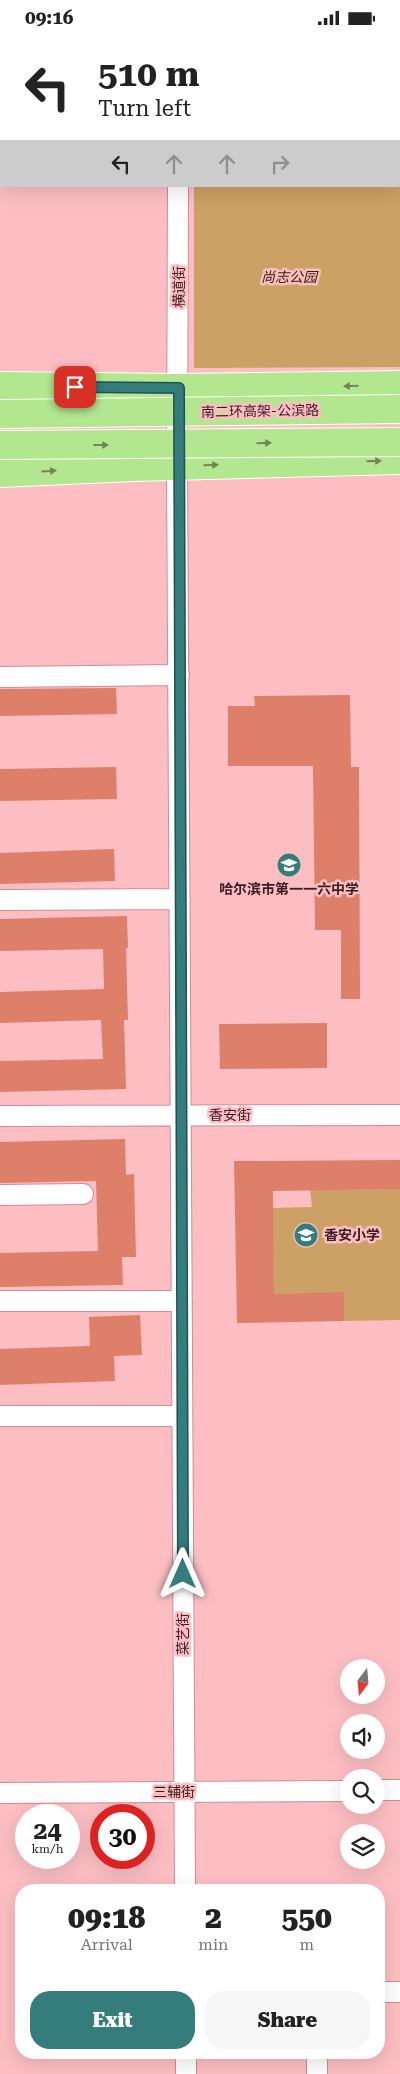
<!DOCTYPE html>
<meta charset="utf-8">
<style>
:root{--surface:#fff;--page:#f6f6f6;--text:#222;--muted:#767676;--accent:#347d7c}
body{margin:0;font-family:"Roboto Serif","Noto Sans SC",serif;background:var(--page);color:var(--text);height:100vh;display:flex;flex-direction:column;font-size:19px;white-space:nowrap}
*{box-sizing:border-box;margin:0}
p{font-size:16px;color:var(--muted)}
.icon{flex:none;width:28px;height:28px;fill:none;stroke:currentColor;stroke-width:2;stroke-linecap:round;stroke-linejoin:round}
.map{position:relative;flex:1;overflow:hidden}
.sheet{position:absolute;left:15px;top:1849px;width:370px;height:175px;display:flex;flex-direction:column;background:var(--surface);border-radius:20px;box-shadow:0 5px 20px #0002}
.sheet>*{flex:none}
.hud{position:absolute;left:0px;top:0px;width:400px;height:152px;box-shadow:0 5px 20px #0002;background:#fff;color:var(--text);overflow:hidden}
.needle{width:32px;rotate:196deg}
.buttons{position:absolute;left:340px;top:1624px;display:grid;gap:10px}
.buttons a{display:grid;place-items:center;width:45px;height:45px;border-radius:50%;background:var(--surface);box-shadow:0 5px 20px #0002;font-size:25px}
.speed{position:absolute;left:15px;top:1769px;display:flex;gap:10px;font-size:25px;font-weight:700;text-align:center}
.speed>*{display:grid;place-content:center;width:65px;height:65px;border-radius:50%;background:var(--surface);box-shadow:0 5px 20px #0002;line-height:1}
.speed small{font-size:12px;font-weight:400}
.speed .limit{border:8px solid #d22;background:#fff;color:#111}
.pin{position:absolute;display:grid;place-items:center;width:42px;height:42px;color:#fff;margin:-21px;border-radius:10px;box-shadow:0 2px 8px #0006}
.me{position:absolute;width:55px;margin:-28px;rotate:0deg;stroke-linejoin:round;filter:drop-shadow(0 0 4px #0008)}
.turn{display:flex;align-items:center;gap:18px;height:105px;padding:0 15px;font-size:22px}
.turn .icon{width:65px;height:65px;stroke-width:2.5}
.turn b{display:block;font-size:35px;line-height:42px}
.lanes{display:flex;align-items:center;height:48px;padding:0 15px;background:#0003;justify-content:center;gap:25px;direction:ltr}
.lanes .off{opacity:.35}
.eta{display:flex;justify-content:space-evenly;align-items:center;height:85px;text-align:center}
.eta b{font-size:30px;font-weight:800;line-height:35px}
.primary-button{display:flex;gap:10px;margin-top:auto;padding:10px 15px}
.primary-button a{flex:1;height:58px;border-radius:20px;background:var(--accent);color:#fff;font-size:20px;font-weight:800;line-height:58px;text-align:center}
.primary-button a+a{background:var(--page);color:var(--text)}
.status{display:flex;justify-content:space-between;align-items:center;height:35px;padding:0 25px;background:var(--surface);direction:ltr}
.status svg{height:14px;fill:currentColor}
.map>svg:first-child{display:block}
.green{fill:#cda165}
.building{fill:#de7f69}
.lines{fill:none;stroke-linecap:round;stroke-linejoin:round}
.minor-casing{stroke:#d38b91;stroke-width:22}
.highway-casing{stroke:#fff;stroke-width:30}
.minor{stroke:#fff;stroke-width:20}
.highway{stroke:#b2e790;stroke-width:28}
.highway-bridge-casing{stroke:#fff;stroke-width:30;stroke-linecap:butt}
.highway-bridge{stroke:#b2e790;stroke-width:28}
.oneway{fill:#768258}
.route-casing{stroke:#225151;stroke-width:12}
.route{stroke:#347d7c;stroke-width:9}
.labels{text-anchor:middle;stroke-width:5;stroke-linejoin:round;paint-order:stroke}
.park-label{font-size:14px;font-style:italic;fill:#3c2400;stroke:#fcbec3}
.street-label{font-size:14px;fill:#391d20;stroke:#fcbec3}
.poi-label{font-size:14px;font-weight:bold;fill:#391d20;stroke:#fcbec3}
</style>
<div class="status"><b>09:16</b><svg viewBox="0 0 49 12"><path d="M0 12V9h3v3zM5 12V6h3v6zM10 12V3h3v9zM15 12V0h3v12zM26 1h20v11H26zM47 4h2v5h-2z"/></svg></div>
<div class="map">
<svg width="400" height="2039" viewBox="0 0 400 2039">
<rect width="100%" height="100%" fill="#fcbec3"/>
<path class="green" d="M196,0H400V332L194,333V151H399V1Z
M400,1154V1285L344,1286V1258L274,1259L272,1173L312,1172L310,1155Z"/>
<path class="building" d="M116,653L117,679L0,681V654Z
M350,660L351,732H359L360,953V964H341V895H315L313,731H228V671H255L254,661Z
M116,732L117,764L0,766V734Z
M114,814L115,846L0,849V818Z
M127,881L128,913H126L128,985H124L126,1054L0,1057V1026L103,1024L101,985L0,988V957L104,954L103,914L0,916V884Z
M327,988V1033L220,1034L219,989Z
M125,1104L126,1140L134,1139L136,1222H122L123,1250L0,1252V1218L98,1216L96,1146L0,1148V1107Z
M400,1125V1154L273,1156L274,1259L344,1257V1286L237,1288L234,1126Z
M140,1280L142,1320L114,1321L115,1346L0,1350V1314L90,1311L89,1282Z"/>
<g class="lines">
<defs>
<path id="minor" d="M178,0V1
M178,151L177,431L185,1855
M0,642L179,640
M0,865L180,864
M0,1081L400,1080
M0,1160L83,1159
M0,1266H182
M0,1381H182
M376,1755H400
M0,1758L349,1756
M379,1957H400
M186,2018V2039
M317,2018V2039"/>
<path id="highway" d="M0,351L179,353L400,350
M0,438L133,432L400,425"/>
</defs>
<use href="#minor" class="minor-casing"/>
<use href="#highway" class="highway-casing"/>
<use href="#minor" class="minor"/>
<use href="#highway" class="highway"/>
<defs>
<path id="highway-bridge" d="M0,379L400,374
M0,410L400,407"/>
</defs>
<use href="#highway-bridge" class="highway-bridge-casing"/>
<use href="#highway-bridge" class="highway-bridge"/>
</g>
<defs><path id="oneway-solid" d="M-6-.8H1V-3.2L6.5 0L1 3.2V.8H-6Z" transform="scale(1.25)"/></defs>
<g class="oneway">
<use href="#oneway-solid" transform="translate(351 351) rotate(179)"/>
<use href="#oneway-solid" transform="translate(264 408) rotate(-1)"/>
<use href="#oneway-solid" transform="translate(101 410)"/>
<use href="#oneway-solid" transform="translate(374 426) rotate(-1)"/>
<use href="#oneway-solid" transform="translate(211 430) rotate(-1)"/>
<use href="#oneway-solid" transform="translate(49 436) rotate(-3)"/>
</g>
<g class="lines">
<defs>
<path id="route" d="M75,352L179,353L183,1539"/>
</defs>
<use href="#route" class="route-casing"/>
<use href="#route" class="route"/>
</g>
<defs>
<symbol id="school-disc" viewBox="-11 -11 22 22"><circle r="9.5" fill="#347d7c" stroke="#fcbec3"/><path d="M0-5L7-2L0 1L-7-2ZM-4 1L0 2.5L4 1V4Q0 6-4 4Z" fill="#fff"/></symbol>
</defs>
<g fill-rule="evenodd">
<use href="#school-disc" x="275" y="816" width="28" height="28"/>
<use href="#school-disc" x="292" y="1186" width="28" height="28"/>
</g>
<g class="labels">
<g class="park-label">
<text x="289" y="247">尚志公园</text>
</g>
<g class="street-label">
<text transform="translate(179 252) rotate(-90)" y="5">横道街</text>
<text transform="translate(260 376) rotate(-1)" y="5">南二环高架-公滨路</text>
<text x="230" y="1085">香安街</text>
<text transform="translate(183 1599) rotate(-90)" y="5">菜艺街</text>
<text x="174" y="1762">三辅街</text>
</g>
<g class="poi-label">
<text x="289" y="859">哈尔滨市第一一六中学</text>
<text x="324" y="1205" text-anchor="start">香安小学</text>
</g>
</g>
</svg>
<div class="buttons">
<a><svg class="needle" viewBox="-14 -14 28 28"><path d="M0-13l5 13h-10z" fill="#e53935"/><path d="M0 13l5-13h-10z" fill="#767676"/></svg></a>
<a><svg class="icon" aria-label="sound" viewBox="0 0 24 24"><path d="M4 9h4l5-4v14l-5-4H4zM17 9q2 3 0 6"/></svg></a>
<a><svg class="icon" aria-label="search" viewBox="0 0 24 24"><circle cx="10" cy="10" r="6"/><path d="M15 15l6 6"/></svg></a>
<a><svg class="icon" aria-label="layers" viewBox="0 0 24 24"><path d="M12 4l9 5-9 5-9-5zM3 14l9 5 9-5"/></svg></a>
</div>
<div class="speed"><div>24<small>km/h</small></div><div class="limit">30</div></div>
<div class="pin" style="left:75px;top:352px;background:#d93025"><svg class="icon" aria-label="arrive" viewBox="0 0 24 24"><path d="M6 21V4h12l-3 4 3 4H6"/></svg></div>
<svg class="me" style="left:183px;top:1539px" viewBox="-20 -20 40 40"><path d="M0-17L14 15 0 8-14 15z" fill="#347d7c" stroke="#fff" stroke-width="4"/></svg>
<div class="hud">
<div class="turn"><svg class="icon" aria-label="left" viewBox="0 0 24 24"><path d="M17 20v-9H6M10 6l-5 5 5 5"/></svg><div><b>510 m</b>Turn left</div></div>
<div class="lanes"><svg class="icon" aria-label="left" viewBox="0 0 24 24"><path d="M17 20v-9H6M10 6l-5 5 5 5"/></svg><svg class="icon off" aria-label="ahead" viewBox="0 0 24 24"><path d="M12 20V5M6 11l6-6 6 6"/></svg><svg class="icon off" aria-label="ahead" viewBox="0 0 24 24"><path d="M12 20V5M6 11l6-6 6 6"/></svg><svg class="icon off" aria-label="right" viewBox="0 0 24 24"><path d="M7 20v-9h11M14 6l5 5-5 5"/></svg></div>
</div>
<section class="sheet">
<div class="eta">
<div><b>09:18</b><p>Arrival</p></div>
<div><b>2</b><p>min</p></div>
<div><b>550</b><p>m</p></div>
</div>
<div class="primary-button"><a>Exit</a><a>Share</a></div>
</section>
</div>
